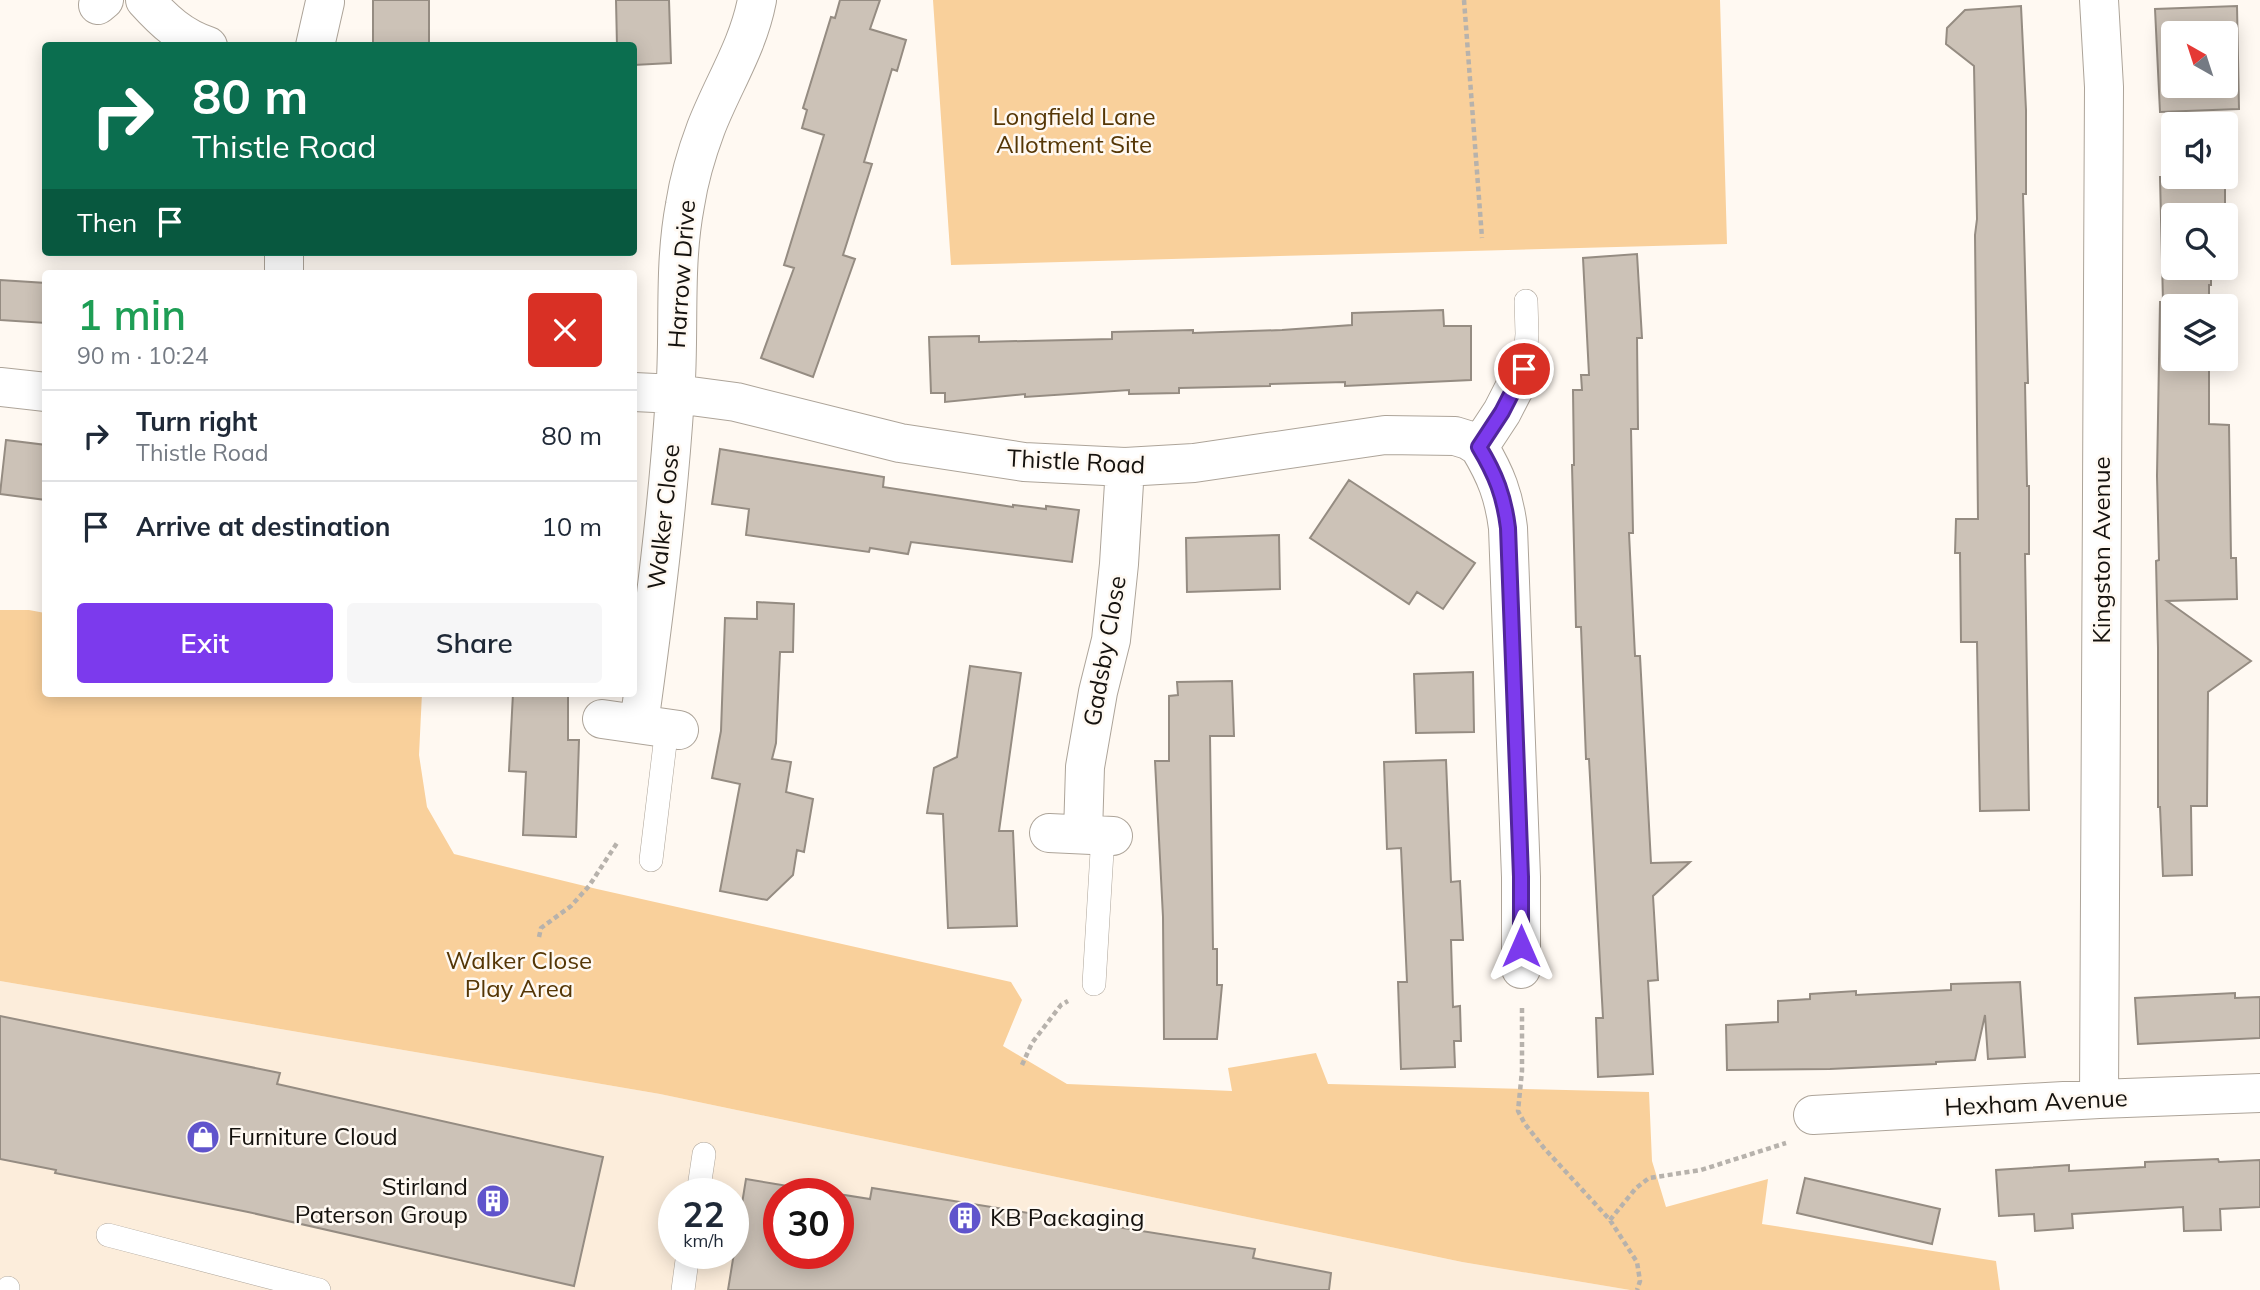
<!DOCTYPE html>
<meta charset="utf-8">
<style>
:root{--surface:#fff;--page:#f6f6f7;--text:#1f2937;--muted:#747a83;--line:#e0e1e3;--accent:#7c3aed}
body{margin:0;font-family:Mulish,sans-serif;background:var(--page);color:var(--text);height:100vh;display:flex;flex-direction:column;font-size:26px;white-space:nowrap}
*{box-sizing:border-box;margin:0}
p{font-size:23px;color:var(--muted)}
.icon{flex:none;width:38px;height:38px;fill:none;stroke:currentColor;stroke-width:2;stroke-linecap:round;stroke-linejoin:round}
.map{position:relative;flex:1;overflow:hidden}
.sheet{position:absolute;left:42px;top:270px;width:595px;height:427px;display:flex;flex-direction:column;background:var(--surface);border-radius:7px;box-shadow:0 4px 18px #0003}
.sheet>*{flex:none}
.hud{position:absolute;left:42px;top:42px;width:595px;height:214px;border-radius:7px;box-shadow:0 4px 18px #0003;background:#0b6e4f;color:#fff;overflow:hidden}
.needle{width:46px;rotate:321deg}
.controls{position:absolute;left:2161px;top:21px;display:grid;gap:14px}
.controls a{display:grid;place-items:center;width:77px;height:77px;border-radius:7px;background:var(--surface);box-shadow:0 4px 18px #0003;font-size:35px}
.speed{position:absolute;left:658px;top:1178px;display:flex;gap:14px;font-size:35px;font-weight:700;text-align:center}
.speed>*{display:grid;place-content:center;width:91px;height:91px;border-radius:50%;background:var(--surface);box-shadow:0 4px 18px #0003;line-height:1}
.speed small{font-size:18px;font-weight:400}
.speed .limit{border:10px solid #d22;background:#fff;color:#111}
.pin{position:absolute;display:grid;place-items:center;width:60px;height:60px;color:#fff;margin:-30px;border:4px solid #fff;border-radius:50%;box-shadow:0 2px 7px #0007}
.me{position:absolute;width:77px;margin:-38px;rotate:0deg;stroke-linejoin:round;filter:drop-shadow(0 0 5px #0008)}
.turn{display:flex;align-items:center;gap:24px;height:147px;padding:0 35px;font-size:32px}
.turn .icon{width:91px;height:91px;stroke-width:2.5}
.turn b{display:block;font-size:49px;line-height:60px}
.then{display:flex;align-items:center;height:66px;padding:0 35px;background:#0003;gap:14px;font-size:26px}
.round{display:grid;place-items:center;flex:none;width:74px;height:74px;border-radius:7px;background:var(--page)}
.head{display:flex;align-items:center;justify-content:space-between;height:119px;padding:0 35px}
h1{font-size:42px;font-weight:600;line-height:52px;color:#1e9e55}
.action{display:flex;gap:14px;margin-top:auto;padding:14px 35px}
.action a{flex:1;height:80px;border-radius:7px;background:var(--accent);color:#fff;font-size:28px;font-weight:600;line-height:80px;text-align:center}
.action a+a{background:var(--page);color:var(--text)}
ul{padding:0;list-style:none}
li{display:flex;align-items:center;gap:21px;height:91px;padding:0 35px;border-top:2px solid var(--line)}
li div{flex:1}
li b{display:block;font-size:26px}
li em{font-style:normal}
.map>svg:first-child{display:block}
.built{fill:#fceddb;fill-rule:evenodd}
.green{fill:#f9d09b}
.building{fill:#ccc2b7;stroke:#958c82;stroke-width:2;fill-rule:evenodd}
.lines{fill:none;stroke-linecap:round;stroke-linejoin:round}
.lane-casing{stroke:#ada499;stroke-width:24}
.street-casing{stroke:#ada499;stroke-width:40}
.path{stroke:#b7b2ac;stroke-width:4.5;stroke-dasharray:5 3.5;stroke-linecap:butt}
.lane{stroke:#fff;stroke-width:23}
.street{stroke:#fff;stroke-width:38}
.route-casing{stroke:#51269a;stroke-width:18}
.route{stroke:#7c3aed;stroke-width:12}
.labels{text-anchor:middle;stroke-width:5;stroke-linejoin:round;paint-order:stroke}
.park-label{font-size:24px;fill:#553605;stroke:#fff9f2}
.street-label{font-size:24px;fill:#15120e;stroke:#fff9f2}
.poi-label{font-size:24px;fill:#15120e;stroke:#fff9f2;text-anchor:start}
</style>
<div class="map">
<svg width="2260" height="1290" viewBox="0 0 2260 1290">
<rect width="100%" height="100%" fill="#fff9f2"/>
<path class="built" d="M0,981L660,1094L1462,1262L1630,1290H0ZM674,1194H733V1253H674ZM779,1194H838V1253H779Z"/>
<path class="green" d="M933,0H1720L1727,244L951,265Z
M0,610H29L45,613L46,693H422L419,755L427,807L454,854L597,889L1011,982L1022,1000L1003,1046L1067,1084L1232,1091L1228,1068L1316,1053L1328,1084L1649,1092L1652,1161L1666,1207L1768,1179L1762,1224L1996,1261L2000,1290H1630L1462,1262L660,1094L0,981Z"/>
<path class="building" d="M373,0H429V46H373Z
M616,0H669L671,63L634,65V46H617Z
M840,0H880L870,29L906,40L897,71L892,69L864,162L872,164L843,255L855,259L813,377L761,358L794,268L784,265L824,135L802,128L807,110L803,108L831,17L835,18Z
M2021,6L2026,110V194H2023L2028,383H2025L2027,486H2029V554H2025L2029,810L1980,811L1977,642H1961L1960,553H1955L1956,519H1978L1975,235L1977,219L1974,66L1946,44L1947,28L1965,10Z
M2237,6L2239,109L2160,112L2155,9ZM2174,33H2226V86H2174Z
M2160,177H2225V215H2174V268H2211V285H2209V306H2174V359H2209V424L2229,425L2231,558H2236L2237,599L2167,601L2251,661L2208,692L2207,806H2191L2192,875L2163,876L2160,807H2158V648L2156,561L2159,560L2157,476L2160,302H2163Z
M1637,254L1642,338H1637L1638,429H1631L1633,533H1629L1635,656H1640L1651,863L1690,862L1653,896L1658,980L1648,981L1653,1074L1598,1077L1596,1018H1603L1589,759H1586L1581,627H1576L1572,465H1574L1573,390H1582L1581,375H1589L1583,258Z
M0,280L46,283V323L0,320Z
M1443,310L1444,326H1471V380L1345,386V382L1270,384V386L1179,388V393L1129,394V390L1025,397V394L945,402V393H931L929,337L979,336V342L1112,339V332L1193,330V333L1282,330L1352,325V313Z
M6,440L46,445V500L0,494Z
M720,449L884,477L883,487L1013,507V505L1046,509V506L1079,510L1072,562L911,542L908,554L870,548L869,552L746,535L749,509L712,504Z
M1349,480L1475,563L1443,609L1417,592L1409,604L1310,538Z
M1279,535L1280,589L1187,592L1186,538Z
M757,602L794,604L793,652H780L776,743L772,759L791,762L786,792L813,799L804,852L797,850L793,875L767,900L720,891L740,784L712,778L721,731L725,618L757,619Z
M970,666L1021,673L999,831H1013L1017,926L948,928L943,814L927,813L934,768L957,757Z
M1473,672L1474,732L1416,733L1414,674Z
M1232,681L1234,736H1210L1213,949H1217V985H1222L1217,1039H1164L1163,917L1155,761H1169V696L1178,695L1177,682Z
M513,693H568V740H579L576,837L523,835L526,772L509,771Z
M1446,760L1451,882L1460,881L1463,940H1451L1453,1007L1460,1006L1461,1041H1454L1455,1067L1401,1069L1398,982H1407L1401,848L1387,849L1384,762Z
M2020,982L2025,1057L1988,1059L1985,1015L1975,1060L1936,1062V1064L1830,1069L1727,1070L1726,1025L1778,1022V1001L1810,999V994L1856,991V995L1951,990V984Z
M2235,993V998L2260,997V1038L2138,1044L2135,998Z
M0,1016L280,1073L277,1084L603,1157L574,1286L248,1212L55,1173L56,1170L0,1159Z
M2218,1159L2219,1162L2260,1160V1207L2220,1209L2221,1230L2184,1231L2183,1207L2072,1214L2073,1228L2035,1231L2034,1214L1999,1216L1996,1170L2069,1165V1171L2145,1167V1162Z
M1805,1178L1940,1209L1932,1244L1797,1213Z
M746,1179L836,1194H779V1253H838V1194L870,1199L872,1188L1255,1249L1253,1258L1331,1273L1329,1290H728Z"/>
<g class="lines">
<defs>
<path id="lane" d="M1524,369L1527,334L1526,301
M651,860L667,727
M1094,984L1103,835
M698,1194L704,1154
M108,1235L319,1290
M8,1290V1288
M683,1290L688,1253"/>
<path id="street" d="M145,0C164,21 181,37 208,46
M2099,0L2104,87L2099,1099
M98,5L104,0
M315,46L325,2
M284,252V273
M0,387L46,392
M634,392L676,394L736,402L900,443L1024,462L1125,467L1194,463L1385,435L1455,436L1468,440L1479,447
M602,719L679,730
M639,724C654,615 668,506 675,396C680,332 673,268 685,205C689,179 697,152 706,128C723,84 748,47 757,0
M1049,833L1113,836
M1083,834L1085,767L1098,692L1111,640L1119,564L1125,467
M1521,969V877L1508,528C1504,496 1496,475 1479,447L1502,412L1524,369
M1813,1115L2099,1099L2260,1093"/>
</defs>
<use href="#lane" class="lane-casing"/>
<use href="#street" class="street-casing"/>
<path class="path" d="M1464,0L1482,238
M539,937L541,928L571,906L589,886L617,843
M1522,1008V1071L1518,1111L1525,1124L1544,1148L1610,1220L1637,1262L1640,1281L1637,1290
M1022,1065L1032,1043L1061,1005L1068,1001
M1610,1220L1636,1188L1649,1178L1701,1170L1786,1143"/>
<use href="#lane" class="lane"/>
<use href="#street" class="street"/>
</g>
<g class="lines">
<defs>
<path id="route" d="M1521,946V877L1508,528C1504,496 1496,475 1479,447L1502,412L1524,369"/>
</defs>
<use href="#route" class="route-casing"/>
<use href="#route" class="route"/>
</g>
<defs>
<symbol id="shop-disc" viewBox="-11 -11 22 22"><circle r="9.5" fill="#6054cc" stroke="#fff9f2"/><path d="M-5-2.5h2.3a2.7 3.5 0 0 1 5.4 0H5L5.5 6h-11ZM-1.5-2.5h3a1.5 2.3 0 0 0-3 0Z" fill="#fff"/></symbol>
<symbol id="building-disc" viewBox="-11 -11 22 22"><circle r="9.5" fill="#6054cc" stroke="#fff9f2"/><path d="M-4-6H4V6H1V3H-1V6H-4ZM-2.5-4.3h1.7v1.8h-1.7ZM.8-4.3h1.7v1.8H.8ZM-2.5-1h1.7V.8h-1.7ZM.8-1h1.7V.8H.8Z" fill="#fff"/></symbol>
</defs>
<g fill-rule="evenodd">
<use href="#shop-disc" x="184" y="1118" width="38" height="38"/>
<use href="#building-disc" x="474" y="1182" width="38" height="38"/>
<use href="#building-disc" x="946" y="1199" width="38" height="38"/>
</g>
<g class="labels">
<g class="park-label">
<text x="1074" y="125">Longfield Lane<tspan x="1074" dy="28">Allotment Site</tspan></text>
<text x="519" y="969">Walker Close<tspan x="519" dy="28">Play Area</tspan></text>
</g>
<g class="street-label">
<text transform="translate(682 274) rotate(-86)" y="8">Harrow Drive</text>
<text transform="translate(1076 462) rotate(3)" y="8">Thistle Road</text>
<text transform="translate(664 517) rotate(-84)" y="8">Walker Close</text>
<text transform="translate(2102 550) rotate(-90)" y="8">Kingston Avenue</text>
<text transform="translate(1105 651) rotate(-80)" y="8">Gadsby Close</text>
<text transform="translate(2036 1103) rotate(-3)" y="8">Hexham Avenue</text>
</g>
<g class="poi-label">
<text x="228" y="1145">Furniture Cloud</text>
<text x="468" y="1195" text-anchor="end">Stirland<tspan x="468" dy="28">Paterson Group</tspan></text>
<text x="990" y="1226">KB Packaging</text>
</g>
</g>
</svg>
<div class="controls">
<a><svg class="needle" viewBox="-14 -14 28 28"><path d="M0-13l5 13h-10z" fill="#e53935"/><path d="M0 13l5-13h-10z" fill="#747a83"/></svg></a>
<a><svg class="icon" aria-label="sound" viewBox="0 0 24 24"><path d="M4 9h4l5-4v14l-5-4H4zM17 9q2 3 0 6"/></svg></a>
<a><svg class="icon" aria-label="search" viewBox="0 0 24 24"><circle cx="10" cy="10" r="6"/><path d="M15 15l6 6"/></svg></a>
<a><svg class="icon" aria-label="layers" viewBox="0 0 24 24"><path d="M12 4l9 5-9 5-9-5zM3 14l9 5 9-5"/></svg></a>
</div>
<div class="speed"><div>22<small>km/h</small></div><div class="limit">30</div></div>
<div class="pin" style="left:1524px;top:369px;background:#d93025"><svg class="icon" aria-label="arrive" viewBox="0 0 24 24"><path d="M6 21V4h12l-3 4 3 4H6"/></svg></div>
<svg class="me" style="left:1521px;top:946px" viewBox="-20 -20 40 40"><path d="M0-17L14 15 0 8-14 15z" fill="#7c3aed" stroke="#fff" stroke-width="4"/></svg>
<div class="hud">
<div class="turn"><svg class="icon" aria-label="right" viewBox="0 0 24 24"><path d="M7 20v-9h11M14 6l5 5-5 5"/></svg><div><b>80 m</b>Thistle Road</div></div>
<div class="then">Then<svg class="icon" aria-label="arrive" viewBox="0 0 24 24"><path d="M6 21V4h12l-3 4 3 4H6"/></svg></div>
</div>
<section class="sheet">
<div class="head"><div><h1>1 min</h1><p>90 m · 10:24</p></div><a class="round" style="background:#d93025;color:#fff"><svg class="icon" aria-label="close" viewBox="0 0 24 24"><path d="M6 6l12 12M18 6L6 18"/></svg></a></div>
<ul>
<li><svg class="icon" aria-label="right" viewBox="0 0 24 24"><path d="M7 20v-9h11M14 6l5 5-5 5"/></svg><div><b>Turn right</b><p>Thistle Road</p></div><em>80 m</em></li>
<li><svg class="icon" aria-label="arrive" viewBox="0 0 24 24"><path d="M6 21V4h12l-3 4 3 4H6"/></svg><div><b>Arrive at destination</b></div><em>10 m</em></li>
</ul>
<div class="action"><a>Exit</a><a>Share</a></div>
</section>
</div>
